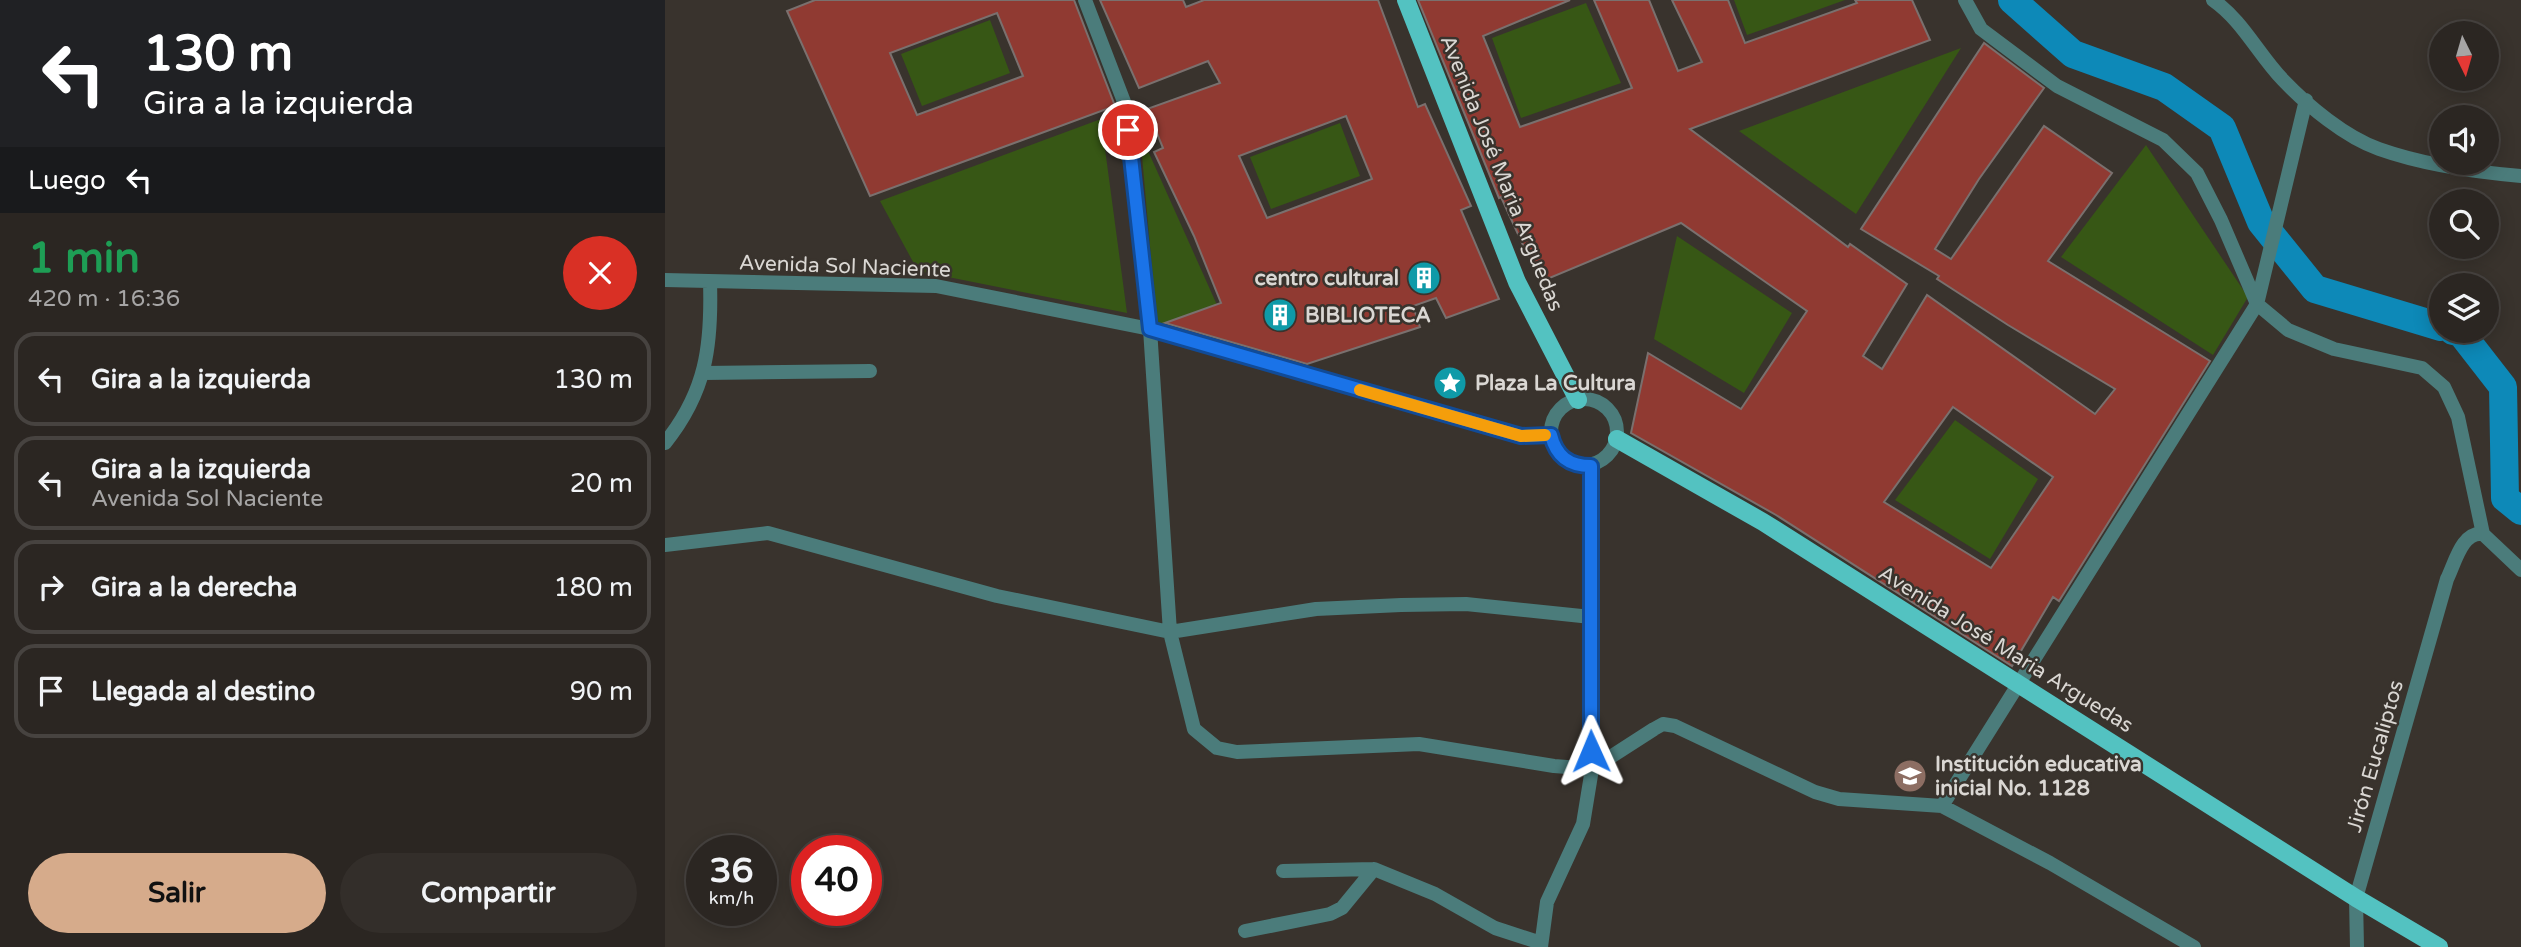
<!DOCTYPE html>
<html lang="es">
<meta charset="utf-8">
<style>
:root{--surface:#2b2622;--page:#332e2a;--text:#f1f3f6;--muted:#a6a5a5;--line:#474340;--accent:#d6ab8b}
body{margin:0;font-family:"Varela Round",sans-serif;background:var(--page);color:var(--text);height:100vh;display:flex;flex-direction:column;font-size:26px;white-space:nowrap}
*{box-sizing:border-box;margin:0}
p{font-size:23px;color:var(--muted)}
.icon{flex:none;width:38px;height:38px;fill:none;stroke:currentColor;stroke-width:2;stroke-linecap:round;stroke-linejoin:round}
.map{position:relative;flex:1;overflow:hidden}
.side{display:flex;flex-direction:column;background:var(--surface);width:665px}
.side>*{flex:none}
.guide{background:#202124;color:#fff;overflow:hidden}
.needle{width:46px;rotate:175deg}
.fabs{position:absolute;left:1764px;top:21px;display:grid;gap:14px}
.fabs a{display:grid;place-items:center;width:70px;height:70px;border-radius:50%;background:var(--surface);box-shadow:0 4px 18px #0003,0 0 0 2px var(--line);font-size:35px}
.speed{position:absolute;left:21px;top:835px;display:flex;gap:14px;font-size:35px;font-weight:700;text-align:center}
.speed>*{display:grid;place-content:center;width:91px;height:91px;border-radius:50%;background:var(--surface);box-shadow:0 4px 18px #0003,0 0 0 2px var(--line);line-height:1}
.speed small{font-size:18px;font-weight:400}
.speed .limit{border:10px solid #d22;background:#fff;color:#111}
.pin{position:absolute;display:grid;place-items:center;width:60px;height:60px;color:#fff;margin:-30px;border:4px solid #fff;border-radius:50%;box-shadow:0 2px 7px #0007}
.me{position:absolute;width:77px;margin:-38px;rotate:359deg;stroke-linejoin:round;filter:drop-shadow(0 0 5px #0008)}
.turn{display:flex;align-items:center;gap:24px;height:147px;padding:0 28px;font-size:32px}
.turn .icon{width:91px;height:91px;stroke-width:2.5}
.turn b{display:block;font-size:49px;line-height:60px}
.then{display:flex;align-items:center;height:66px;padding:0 28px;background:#0003;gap:14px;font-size:26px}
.round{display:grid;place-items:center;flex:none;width:74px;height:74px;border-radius:37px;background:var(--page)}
.overview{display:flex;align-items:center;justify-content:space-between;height:119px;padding:0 28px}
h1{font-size:42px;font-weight:700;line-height:52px;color:#1e9e55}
.action{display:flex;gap:14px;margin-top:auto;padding:14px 28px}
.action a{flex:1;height:80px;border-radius:42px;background:var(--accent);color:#111;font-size:28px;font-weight:700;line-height:80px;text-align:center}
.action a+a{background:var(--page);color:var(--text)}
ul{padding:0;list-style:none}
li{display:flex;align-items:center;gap:21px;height:94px;margin:0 14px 10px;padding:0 14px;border:4px solid var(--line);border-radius:21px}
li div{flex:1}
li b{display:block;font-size:26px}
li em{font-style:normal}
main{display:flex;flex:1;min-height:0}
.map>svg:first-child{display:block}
.green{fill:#375715}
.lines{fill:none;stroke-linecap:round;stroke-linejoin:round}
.river{stroke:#0d89b8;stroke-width:28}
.building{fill:#903a32;stroke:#7a706e;stroke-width:2;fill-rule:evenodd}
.minor{stroke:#4b7c7b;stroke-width:14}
.major{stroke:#53c2c1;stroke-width:18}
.route-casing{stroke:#114b97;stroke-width:18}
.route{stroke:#1a73e8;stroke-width:12}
.slow{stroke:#f59e0b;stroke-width:12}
.labels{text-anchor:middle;stroke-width:5;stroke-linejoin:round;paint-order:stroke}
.street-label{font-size:21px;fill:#dad7d3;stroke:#39332d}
.poi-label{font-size:21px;font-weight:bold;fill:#dad7d3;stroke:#39332d;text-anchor:start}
</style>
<main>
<section class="side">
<div class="guide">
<div class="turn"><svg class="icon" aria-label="left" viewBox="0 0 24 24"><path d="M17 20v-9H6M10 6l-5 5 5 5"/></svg><div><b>130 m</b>Gira a la izquierda</div></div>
<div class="then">Luego<svg class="icon" aria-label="left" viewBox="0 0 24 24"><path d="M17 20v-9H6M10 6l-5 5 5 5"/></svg></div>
</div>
<div class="overview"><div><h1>1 min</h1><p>420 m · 16:36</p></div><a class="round" style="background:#d93025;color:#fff"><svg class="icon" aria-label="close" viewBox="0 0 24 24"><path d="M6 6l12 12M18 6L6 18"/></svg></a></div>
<ul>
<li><svg class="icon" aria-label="left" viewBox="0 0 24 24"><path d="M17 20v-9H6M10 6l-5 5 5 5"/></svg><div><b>Gira a la izquierda</b></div><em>130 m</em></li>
<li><svg class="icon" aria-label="left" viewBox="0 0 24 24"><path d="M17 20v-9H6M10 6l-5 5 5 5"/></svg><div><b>Gira a la izquierda</b><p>Avenida Sol Naciente</p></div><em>20 m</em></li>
<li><svg class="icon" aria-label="right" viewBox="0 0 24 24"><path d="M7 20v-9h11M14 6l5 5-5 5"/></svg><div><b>Gira a la derecha</b></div><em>180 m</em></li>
<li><svg class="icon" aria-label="arrive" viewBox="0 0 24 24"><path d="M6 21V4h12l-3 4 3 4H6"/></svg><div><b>Llegada al destino</b></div><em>90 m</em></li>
</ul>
<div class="action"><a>Salir</a><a>Compartir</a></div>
</section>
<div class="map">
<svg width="1856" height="947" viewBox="0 0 1856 947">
<rect width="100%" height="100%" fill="#39332d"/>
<path class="green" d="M1069,0H1180L1082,35Z
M921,3L956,83L856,118L827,38Z
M325,20L345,73L257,106L236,54Z
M1296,48L1191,214L1074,131Z
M436,119L462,313L253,271L215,201Z
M675,123L695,176L606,209L585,157Z
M475,133L552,305L493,326H492Z
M1481,145L1583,297L1548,355L1396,257Z
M1012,236L1127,313L1079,393L989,339Z
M1290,420L1373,479L1325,559L1230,500Z"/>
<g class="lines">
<path class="river" d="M1347,0L1408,54L1499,87L1557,128L1596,222L1650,289L1776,327
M1788,331L1796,333L1838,387L1840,498L1856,511"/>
</g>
<path class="building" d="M150,0H409L450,106L205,196L122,11ZM332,13L358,76L252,115L225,53Z
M435,0H518L521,7L539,0H713L753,107L760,104L806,206L796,210L834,299L781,318L771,298L748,306L755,327L642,364L500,323L556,303L529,236L489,152L498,148L482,109L555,83L543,61L474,88ZM681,116L707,179L602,218L574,156Z
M753,0H905L818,36L855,127L967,88L929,0H984L1013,71L1037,62L1007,0H1063L1080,43L1192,3L1190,0H1247L1265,40L1025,129L1183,247L1185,244L1242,284L1198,356L1217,369L1262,295L1430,414L1450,389L1343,325L1272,279L1274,276L1196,229L1319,43L1379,88L1314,179L1270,249L1286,259L1379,126L1447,173L1383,261L1545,361L1394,601L1388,597L1347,666L1111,515L966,433L983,353L1076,409L1142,311L1016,223L875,282L836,197L834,198ZM1288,407L1388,477L1326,568L1219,502Z"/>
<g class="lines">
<path class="minor" d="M420,0L461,107L485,329L505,632L529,729L552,748L572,752L754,744L889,766L927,769L989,729L998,724L1010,726L1150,792L1174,799L1277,806L1385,863L1529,947
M1300,0L1316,29L1392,86L1498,140L1532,173L1556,220L1592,304L1623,330L1669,349L1757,368L1779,387L1793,417L1818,534
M1548,0C1578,21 1593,54 1618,80C1643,106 1680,137 1714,149C1759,165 1809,172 1856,176
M0,280L271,286L485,329L856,436L886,435
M39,373L205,371
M886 432a33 33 0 1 1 66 0a33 33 0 1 1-66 0Z
M0,443C41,392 47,346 45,282
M0,545L103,533L332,596L505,632L651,609L736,605L801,604L926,617
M1277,806L1592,304L1641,100
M618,871L709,869L770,894L830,928L876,943
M580,931L665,914L677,908L709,869
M876,947L882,902L918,824L927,769L926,465
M1692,947L1691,898L1782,579C1790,563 1797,531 1818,534L1856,570"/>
<path class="major" d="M741,0L852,282L913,400
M952,439L1098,522L1691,898L1774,947"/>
</g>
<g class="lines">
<defs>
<path id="route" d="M463,130L485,329L856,436L886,435C891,456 904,466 926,466V751"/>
</defs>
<use href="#route" class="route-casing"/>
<use href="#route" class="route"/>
<path class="slow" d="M695,390L856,436L880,435"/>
</g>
<defs>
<symbol id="building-disc" viewBox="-11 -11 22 22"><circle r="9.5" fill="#0f9aa8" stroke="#39332d"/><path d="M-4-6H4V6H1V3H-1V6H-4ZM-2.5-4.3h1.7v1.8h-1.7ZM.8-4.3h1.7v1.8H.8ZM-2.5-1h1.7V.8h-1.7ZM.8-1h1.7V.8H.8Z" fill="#fff"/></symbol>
<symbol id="sight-disc" viewBox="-11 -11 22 22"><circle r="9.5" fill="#0f9aa8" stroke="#39332d"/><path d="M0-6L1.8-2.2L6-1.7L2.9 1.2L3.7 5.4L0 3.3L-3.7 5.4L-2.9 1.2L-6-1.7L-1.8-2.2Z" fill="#fff"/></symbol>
<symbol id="school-disc" viewBox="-11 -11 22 22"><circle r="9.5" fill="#8d6e63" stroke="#39332d"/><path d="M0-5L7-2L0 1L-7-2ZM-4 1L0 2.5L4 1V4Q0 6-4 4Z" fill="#fff"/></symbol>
</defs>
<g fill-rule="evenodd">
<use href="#building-disc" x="740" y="259" width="38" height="38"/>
<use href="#building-disc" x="596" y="296" width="38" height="38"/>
<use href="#sight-disc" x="766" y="364" width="38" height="38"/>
<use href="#school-disc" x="1226" y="757" width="38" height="38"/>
</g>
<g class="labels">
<g class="street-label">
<text transform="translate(837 173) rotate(68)" y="7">Avenida José Maria Arguedas</text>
<text transform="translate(180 266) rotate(2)" y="7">Avenida Sol Naciente</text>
<text transform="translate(1341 649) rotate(32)" y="7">Avenida José Maria Arguedas</text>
<text transform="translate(1710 756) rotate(-74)" y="7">Jirón Eucaliptos</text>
</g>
<g class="poi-label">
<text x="734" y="285" text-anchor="end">centro cultural</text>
<text x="640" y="322">BIBLIOTECA</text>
<text x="810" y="390">Plaza La Cultura</text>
<text x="1270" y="771">Institución educativa<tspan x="1270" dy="24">inicial No. 1128</tspan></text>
</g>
</g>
</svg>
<div class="fabs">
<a><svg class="needle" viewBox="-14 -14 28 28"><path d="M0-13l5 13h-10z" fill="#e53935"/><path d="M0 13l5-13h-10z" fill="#a6a5a5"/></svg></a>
<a><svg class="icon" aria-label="sound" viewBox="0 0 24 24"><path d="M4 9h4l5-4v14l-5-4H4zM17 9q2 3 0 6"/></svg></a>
<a><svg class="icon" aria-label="search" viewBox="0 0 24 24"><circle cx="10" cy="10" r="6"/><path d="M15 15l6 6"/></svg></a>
<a><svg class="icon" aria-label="layers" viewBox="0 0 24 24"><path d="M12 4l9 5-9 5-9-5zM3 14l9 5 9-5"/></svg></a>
</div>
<div class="speed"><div>36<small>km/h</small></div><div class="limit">40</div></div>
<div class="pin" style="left:463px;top:130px;background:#d93025"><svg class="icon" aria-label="arrive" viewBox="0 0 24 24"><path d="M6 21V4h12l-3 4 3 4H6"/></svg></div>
<svg class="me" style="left:926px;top:751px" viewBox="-20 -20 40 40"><path d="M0-17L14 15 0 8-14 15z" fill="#1a73e8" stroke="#fff" stroke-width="4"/></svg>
</div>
</main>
